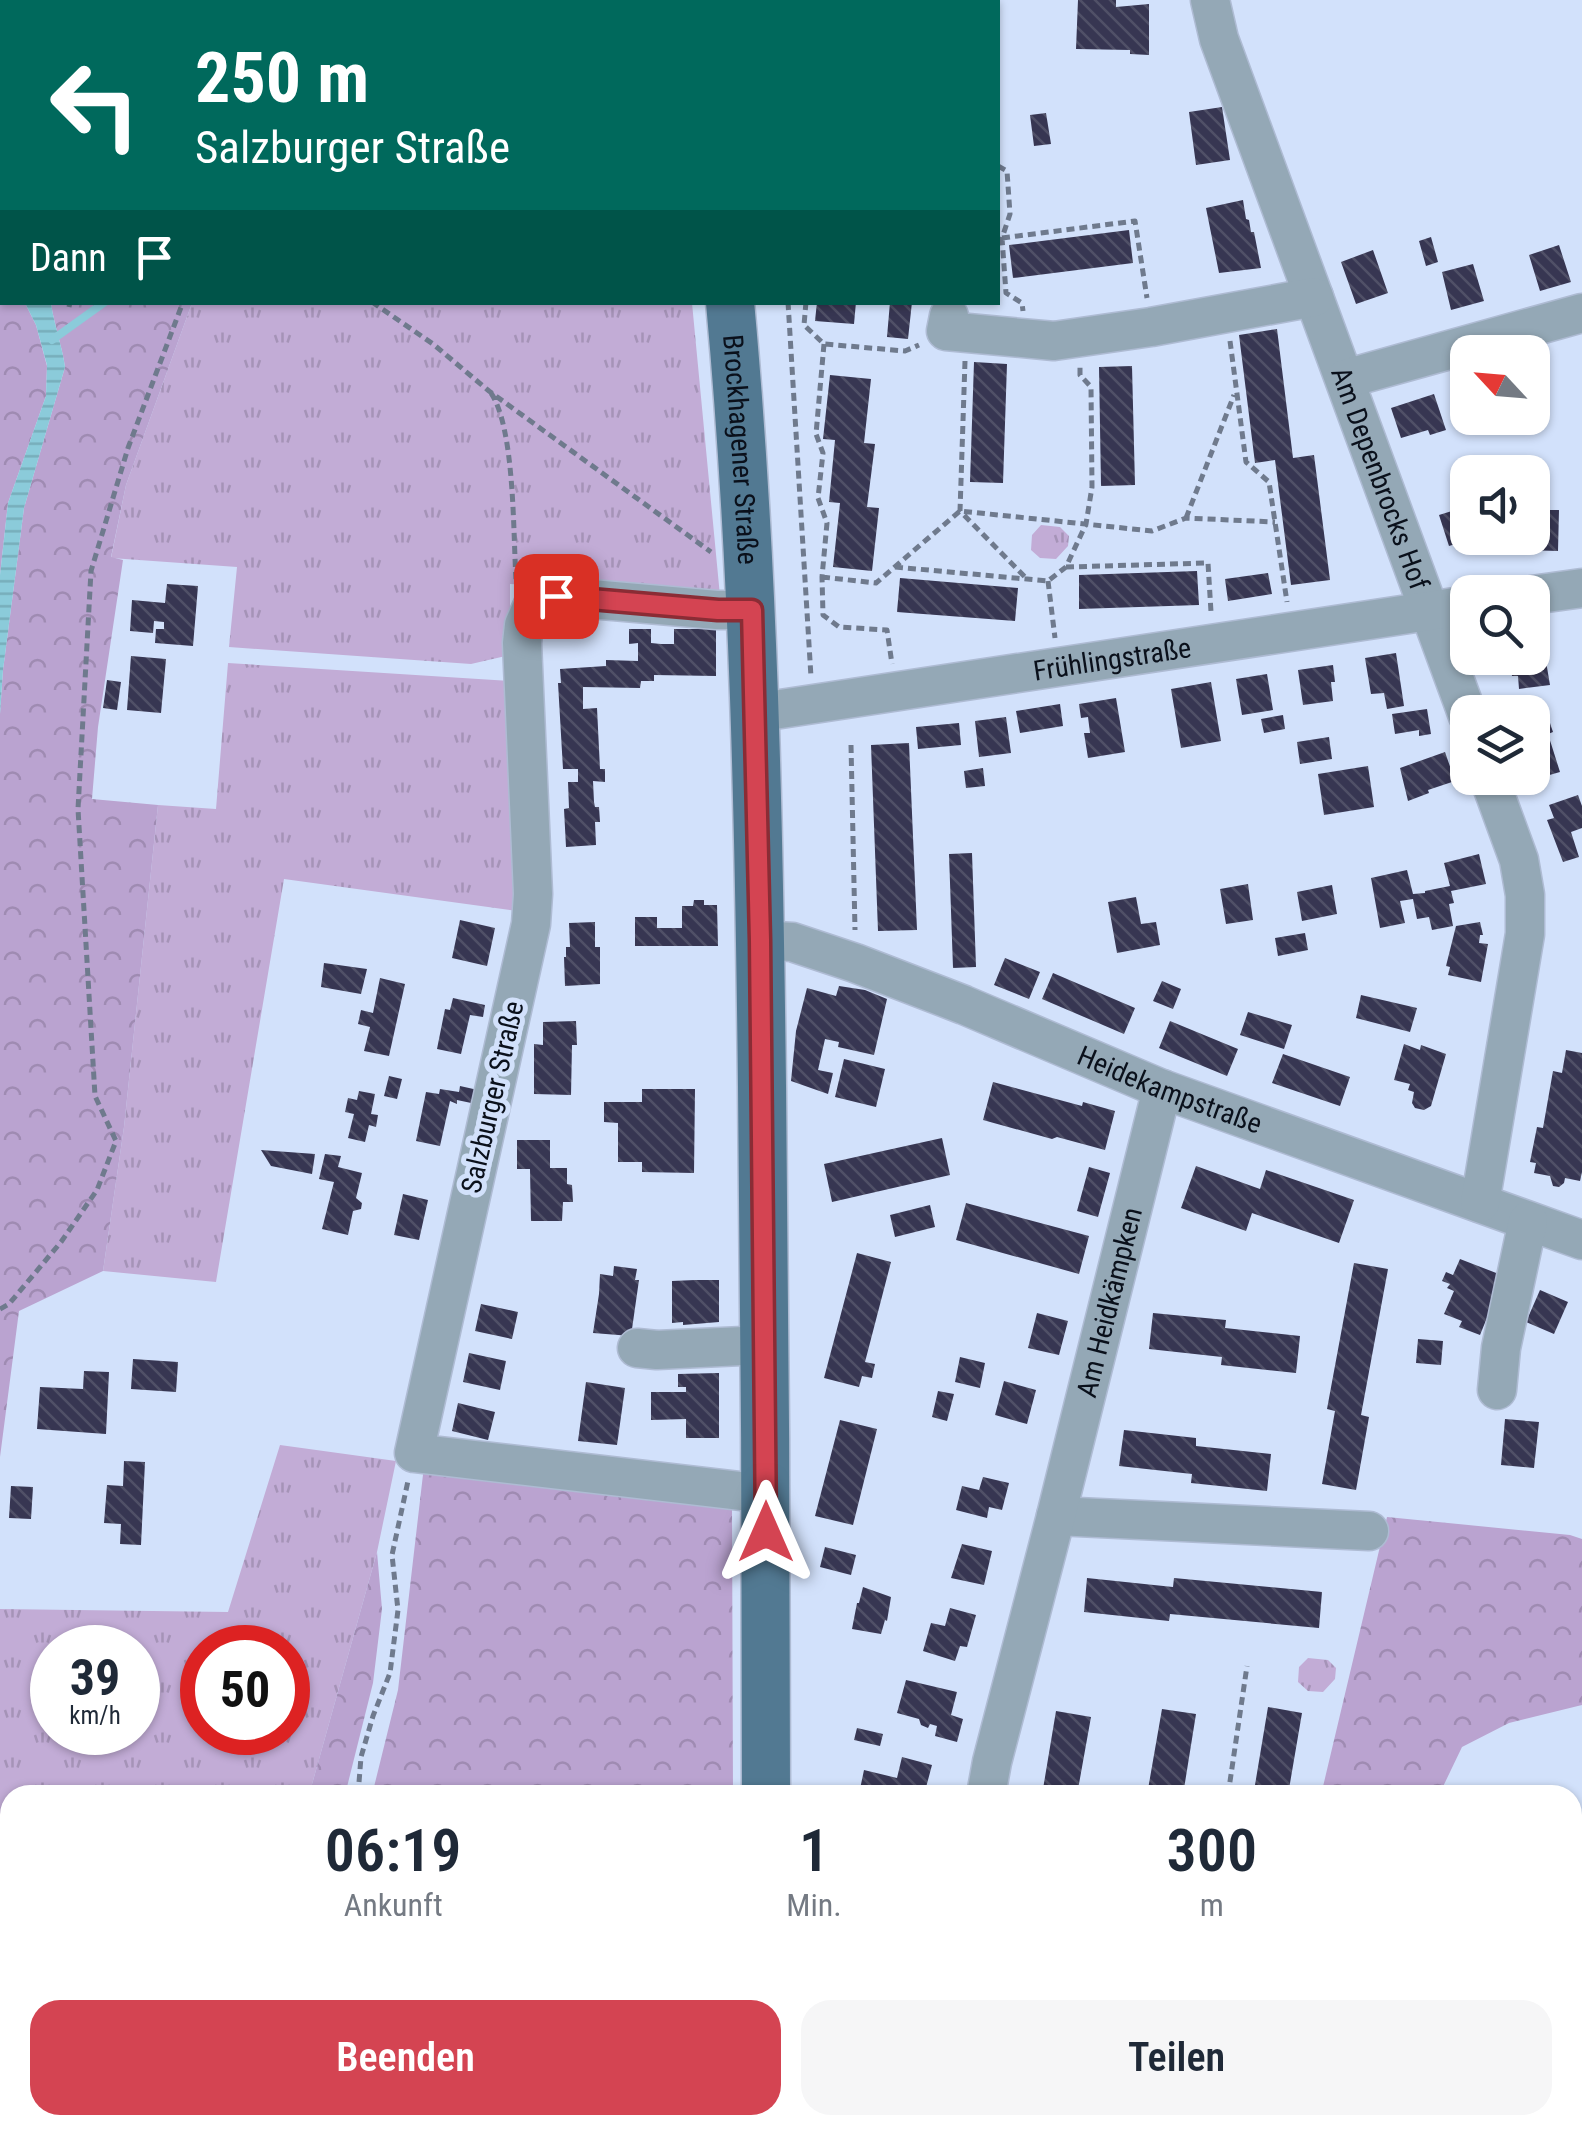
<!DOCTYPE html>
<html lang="de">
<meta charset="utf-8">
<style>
:root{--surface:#fff;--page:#f6f6f7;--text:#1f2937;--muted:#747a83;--accent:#d44452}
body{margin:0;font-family:"Roboto Condensed",sans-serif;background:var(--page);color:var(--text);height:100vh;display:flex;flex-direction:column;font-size:38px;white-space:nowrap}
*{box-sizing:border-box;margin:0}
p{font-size:32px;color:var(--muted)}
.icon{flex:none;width:55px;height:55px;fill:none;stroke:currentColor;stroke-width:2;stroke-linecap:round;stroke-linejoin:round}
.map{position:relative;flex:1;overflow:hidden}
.sheet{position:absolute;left:0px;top:1785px;width:1582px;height:350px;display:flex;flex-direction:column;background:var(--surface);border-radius:30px 30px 0 0;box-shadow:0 2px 8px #0004}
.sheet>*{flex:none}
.guide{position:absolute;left:0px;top:0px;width:1000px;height:305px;box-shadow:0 2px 8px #0004;background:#00695c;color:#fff;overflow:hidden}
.needle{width:65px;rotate:296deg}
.buttons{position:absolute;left:1450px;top:335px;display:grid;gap:20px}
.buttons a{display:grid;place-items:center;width:100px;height:100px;border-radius:20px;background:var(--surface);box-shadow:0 2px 8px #0004;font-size:50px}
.speed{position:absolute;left:30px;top:1625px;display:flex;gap:20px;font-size:50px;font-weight:700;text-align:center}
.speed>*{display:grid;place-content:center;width:130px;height:130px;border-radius:50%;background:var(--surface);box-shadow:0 2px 8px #0004;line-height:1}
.speed small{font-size:25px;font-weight:400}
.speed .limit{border:15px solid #d22;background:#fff;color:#111}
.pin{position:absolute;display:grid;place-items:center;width:85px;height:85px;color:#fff;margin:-42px;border-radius:20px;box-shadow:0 5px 15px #0006}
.me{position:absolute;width:110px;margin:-55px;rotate:0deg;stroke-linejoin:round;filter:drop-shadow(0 0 8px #0008)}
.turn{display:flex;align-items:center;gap:35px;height:210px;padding:0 30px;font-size:45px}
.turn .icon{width:130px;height:130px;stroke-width:2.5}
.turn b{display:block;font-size:70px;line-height:85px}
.then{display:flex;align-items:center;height:95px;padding:0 30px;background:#0003;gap:20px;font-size:38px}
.eta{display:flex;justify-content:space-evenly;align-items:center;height:170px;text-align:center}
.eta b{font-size:60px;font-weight:600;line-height:70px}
.button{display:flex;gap:20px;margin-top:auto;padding:20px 30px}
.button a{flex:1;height:115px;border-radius:30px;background:var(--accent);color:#fff;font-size:40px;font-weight:600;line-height:115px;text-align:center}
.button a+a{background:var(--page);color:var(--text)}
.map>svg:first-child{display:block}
.grass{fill:url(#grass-tufts);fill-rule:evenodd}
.forest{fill:url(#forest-crowns)}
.water{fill:url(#water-rules)}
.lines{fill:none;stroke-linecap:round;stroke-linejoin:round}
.stream{stroke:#8bcbda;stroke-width:8}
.building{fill:url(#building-back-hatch)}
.minor-casing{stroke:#aebbd3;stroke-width:41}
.major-casing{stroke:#aebbd3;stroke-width:51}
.highway-casing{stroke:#aebbd3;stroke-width:56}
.path{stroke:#6f7a8d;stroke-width:5;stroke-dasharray:8 5;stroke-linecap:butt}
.minor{stroke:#94a8b6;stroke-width:38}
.major{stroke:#527992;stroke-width:48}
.highway{stroke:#396884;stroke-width:52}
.route-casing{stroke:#8a2c35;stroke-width:25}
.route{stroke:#d44452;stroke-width:18}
.labels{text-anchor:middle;stroke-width:10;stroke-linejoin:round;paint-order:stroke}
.street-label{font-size:28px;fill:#0a101b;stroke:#d2e1fb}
</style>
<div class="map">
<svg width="1582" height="2135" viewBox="0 0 1582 2135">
<defs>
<pattern id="grass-tufts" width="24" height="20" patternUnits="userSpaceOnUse" patternTransform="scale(2.5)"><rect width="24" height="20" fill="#c2acd6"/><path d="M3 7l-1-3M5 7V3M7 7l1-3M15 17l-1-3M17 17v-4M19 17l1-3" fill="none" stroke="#a593b7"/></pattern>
<pattern id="forest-crowns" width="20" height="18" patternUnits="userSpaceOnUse" patternTransform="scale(2.5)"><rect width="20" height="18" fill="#baa3d0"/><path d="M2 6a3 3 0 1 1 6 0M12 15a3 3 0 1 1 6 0" fill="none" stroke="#9f8bb2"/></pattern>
<pattern id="water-rules" width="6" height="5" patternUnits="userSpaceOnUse" patternTransform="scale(2.5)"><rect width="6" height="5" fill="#8bcbda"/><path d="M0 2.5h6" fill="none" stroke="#77adba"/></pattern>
<pattern id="building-back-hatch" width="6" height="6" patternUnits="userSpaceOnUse" patternTransform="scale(2.5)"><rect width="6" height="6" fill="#373652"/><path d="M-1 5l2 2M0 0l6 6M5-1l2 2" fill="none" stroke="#505067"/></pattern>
</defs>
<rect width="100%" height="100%" fill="#d2e1fb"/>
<path class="grass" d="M192,303H692L720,596L510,584V655L471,664L229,647L237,567L111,558L126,485Z
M1041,525L1060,527L1069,536L1068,546L1056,559L1040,558L1031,550L1032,535Z
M228,663L511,681L524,912L284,879L216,1282L103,1271L124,1127L158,805L216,809Z
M280,1445L396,1461L377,1552L309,1795H10V2125H191L192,2135H0V1609L228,1612ZM52,1648H138V1732H52ZM202,1648H288V1732H202Z
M1308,1658L1328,1660L1336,1668L1335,1679L1323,1692L1308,1691L1298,1682L1299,1667Z
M1573,2119L1578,2135H1333L1332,2133L1354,2125H1572Z"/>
<path class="forest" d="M0,281L2,283V302L25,303L36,325L47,366L46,396L8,503L0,575Z
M51,303H192L126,485L111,557L123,560L98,727L92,799L158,805L124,1127L103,1271L19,1311L0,1457V714L3,670L24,508L65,367C62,345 54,325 51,303Z
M424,1466L732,1504L733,1795H372L398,1690Z
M1387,1517L1570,1535L1582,1539V1705L1509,1723L1462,1747L1439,1795H1321Z
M377,1552L382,1609L373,1683L345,1795H309Z
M296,2125H554L519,2135H293Z"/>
<path class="water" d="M25,303H51C54,325 62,345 65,367L24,508L3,670L0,714V575L8,503L46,396L47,365L36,325Z"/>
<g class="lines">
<path class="stream" d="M52,340L105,302"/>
</g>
<path class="building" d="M1078,0H1116V7L1149,4V55L1130,54V50L1076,49Z
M1222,107L1230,160L1196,165L1189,112Z
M1046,113L1051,144L1034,146L1030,115Z
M1243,200L1246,219L1249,220L1251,232H1254L1261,268L1219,273L1206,208Z
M1129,230L1133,263L1013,278L1009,245Z
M1431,237L1438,262L1426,266L1419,241Z
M1559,245L1571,282L1540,291L1529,255Z
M1373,250L1388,293L1356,304L1341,262Z
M1473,264L1484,301L1451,310L1442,272Z
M817,302H856L854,324L815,321Z
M890,302H912L908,339L887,337Z
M1277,329L1293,458L1314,455L1330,580L1291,585L1275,460L1255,463L1239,335Z
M974,362L1007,364L1003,483L970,482Z
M1132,366L1135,485L1101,486L1099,367Z
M830,375L871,379L864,443L875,444L867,507L879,508L872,571L833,567L840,503L829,502L835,440L823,439Z
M1434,394L1446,430L1430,435L1428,430L1401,438L1391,408Z
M1468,506V540L1449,546L1439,515Z
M1532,510H1559L1558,551L1524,550V538H1532Z
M1197,571L1199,605L1079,609V575Z
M1268,573L1272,594L1228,601L1225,579Z
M900,578L1018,588L1015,621L897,612Z
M167,584L198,586L193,646L155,643L156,629H164V622L154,621L153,633L130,631L132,600L165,603Z
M629,629H651V643L661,644H674V629H716V676L654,675V681H641L640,688L583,687V709L597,708L600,769H605V782L593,781L594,802L595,807H599L600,822H595L596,845L566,847L564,809L569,808L568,782H578V769H563L558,683H561L560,669L606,666V660L638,661V643L629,644Z
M1541,632L1550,685L1519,689L1518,676H1512L1509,658H1532V633Z
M1396,653L1404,706L1387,709L1384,693L1371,694L1365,658Z
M131,656L166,659L161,713L127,710Z
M1333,665L1335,682H1331L1333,701L1303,705L1298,670Z
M1267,674L1273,710L1242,715L1236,679Z
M107,680L121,682L117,710L103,708Z
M1211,682L1221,741L1181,748L1171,689Z
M1116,698L1125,752L1088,758L1084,733H1090L1088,717L1081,718L1079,704Z
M1538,699L1542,724L1550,723L1553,732L1548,734L1560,772L1532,780V712H1517L1516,703Z
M1060,704L1063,726L1020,733L1016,711Z
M1427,709L1431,734L1419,736V730L1395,734L1392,714Z
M1283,715L1285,729L1264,733L1261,719Z
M1006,717L1011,753L979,757L975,721Z
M959,723L961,745L918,749L916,727Z
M1329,737L1332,759L1300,764L1297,742Z
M909,743L917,930L878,931L871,745Z
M1445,752L1455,781L1428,790L1429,793L1408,801L1400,768Z
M1368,766L1374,807L1324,815L1318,774Z
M983,768L985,786L966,788L964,771Z
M1578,795L1582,806V828L1571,832L1579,857L1563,862L1547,820L1554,818L1549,805Z
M972,853L976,967L953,968L949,854Z
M1479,854L1486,884L1451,891L1454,903L1449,904L1453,926L1432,930L1429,917L1417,919L1413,899L1400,901L1405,923L1380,928L1371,878L1407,870L1413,894L1425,893V891L1450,886L1444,863Z
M1248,884L1253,920L1226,924L1220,889Z
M1332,885L1337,914L1302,921L1297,892Z
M1136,897L1141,924L1156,922L1160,945L1117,953L1108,902Z
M694,900H704V905H717L718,946H635V917H657V928H682V906H693Z
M460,920L495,928L487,966L452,958Z
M595,922V947H600V984L565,986L564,957H566V947H570L569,923Z
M1480,922L1483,935H1480L1479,943L1488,944L1481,982L1448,975L1450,967L1446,966L1456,926Z
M1305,933L1308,950L1278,956L1275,938Z
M1005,958L1040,972L1029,999L994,985Z
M324,963L367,969L361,994L321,987Z
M1053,973L1135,1008L1124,1034L1042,999Z
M380,978L405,984L389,1056L364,1051L370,1027L358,1024L361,1010L373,1013Z
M1162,981L1181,989L1173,1009L1153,1001Z
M839,986L865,990L887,999L874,1055L838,1047L839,1042L825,1039L818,1070L833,1073L828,1094L791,1081L796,1031L807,988L836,996Z
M1361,995L1417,1008L1410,1032L1356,1018Z
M453,998L485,1005L483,1017L470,1015L461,1054L437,1049L445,1009L450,1010Z
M1248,1012L1292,1025L1284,1049L1240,1035Z
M576,1021L577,1045H572L571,1095L534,1094V1044L543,1045V1022Z
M1170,1021L1238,1049L1227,1076L1159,1048Z
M1404,1044L1420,1050L1421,1045L1446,1054L1431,1106L1424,1110L1415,1108L1412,1103L1414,1092L1408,1090L1410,1084L1394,1080Z
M1566,1050L1582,1053V1172L1580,1181L1565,1178L1564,1183L1559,1187L1553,1186L1550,1176L1534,1173L1536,1163L1530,1162L1537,1127L1543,1128L1553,1071L1562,1073Z
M1283,1054L1350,1077L1340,1106L1272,1083Z
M844,1059L885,1069L876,1107L835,1097Z
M389,1076L402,1079L397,1099L384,1096Z
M993,1082L1082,1106L1083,1102L1115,1111L1105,1150L1057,1137L1052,1139L983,1120Z
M460,1086L478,1090L476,1104L457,1100V1104L450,1101L440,1146L416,1141L426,1092L439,1094L440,1089L459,1092Z
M642,1089H695L694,1173L642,1172V1162H618V1123L604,1122V1102H642Z
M359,1091L375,1094L371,1114L378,1115L376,1127L369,1125L365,1142L348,1138L354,1114L345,1112L348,1098L357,1100Z
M942,1138L950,1175L832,1202L824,1164Z
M517,1140H550V1168H567V1184L572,1185L573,1202H563L562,1221H531L530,1169H517Z
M261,1150L315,1154L312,1174L271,1166Z
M325,1154L341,1156L338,1167L362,1173L356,1198L362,1203L361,1209L353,1211L348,1235L322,1229L334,1182L319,1179Z
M1196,1166L1260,1189L1266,1170L1354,1200L1339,1243L1252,1213L1246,1231L1181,1208Z
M1089,1167L1110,1173L1098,1217L1077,1211Z
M403,1194L428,1200L419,1240L394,1235Z
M966,1203L1089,1236L1079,1274L956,1240Z
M930,1205L935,1227L895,1237L890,1215Z
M857,1253L891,1262L865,1362L875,1364L872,1378L862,1376L859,1387L824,1378Z
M1460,1259L1504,1276L1480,1335L1459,1327L1462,1321L1444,1314L1454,1291L1447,1288L1450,1284L1442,1281L1446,1272L1453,1275Z
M1354,1263L1388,1269L1361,1415L1369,1417L1356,1490L1322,1484L1335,1411L1327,1409Z
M614,1266L637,1269L635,1280H639L631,1336L593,1333L599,1294L600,1274L613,1276Z
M695,1280H719V1322L683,1325V1322L672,1323V1281Z
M1540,1290L1568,1302L1554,1334L1526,1322Z
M481,1304L518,1312L512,1339L475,1331Z
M1037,1313L1068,1321L1059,1355L1028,1348Z
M1153,1313L1226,1320L1225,1328L1300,1336L1296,1373L1221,1365L1222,1357L1149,1349Z
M1418,1339L1443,1341L1441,1365L1416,1363Z
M469,1353L506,1361L500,1390L463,1382Z
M960,1357L985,1363L980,1388L955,1382Z
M133,1359L178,1362L176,1392L131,1389Z
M84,1371L109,1372L106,1434L37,1429L40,1387L83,1389Z
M719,1373V1438H686V1419L651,1420V1392H686V1387H678V1374Z
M1004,1381L1036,1390L1027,1424L995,1415Z
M586,1382L625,1388L617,1445L578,1441Z
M938,1391L954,1394L947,1421L932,1417Z
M458,1403L495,1412L488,1440L452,1431Z
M1505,1419L1539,1422L1534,1468L1501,1465Z
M840,1420L877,1429L853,1525L815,1516Z
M1124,1430L1196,1438V1446L1271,1454L1267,1491L1191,1483L1192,1474L1119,1466Z
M124,1461L145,1462L141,1545L120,1544L121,1524L104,1523L107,1485L123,1486Z
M983,1477L1009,1483L1002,1510L989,1507L987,1518L956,1510L962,1486L979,1490Z
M11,1486L33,1487L31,1519L9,1518Z
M962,1544L992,1551L984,1585L951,1578Z
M825,1547L856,1555L851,1575L820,1567Z
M1087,1578L1173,1587L1174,1578L1322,1592L1319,1628L1170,1614L1169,1621L1084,1612Z
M863,1587L891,1597L887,1621L885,1620L881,1634L852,1629L857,1603H859Z
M950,1608L976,1615L967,1647L960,1646L955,1661L923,1651L931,1623L945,1626Z
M906,1680L957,1692L951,1715L963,1719L957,1742L935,1736L937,1726L930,1724L928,1728L921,1725L919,1719L897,1713Z
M1268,1707L1302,1713L1288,1795H1246L1247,1790L1254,1791Z
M1162,1709L1196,1714L1183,1795H1147Z
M1056,1711L1091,1717L1077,1795H1042Z
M857,1728L883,1734L880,1746L854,1740Z
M902,1757L932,1765L924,1795H882L860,1789L864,1770L897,1778Z"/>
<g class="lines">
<defs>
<g id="minor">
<path d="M263,0V2"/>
<path id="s1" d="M1210,0L1219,39L1468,716"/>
<path d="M0,175H2"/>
<path d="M949,316L946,331L1054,341L1151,327L1314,297"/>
<path d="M1345,379L1582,313"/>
<path d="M1532,595L1582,588"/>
<path d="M751,610H717L556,596L544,599L533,605L524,625L522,643L533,894L531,924L414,1453L766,1494"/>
<path id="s2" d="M756,711L774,710L1468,605"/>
<path id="s3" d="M760,940L792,942L855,963L964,1005L1162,1089L1582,1240"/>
<path d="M1480,1203L1525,934V895L1519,860L1489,778"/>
<path d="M637,1348L657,1350L765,1345"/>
<path d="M1497,1390L1501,1348L1528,1221"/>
<path d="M1056,1516L1369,1531"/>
<path id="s4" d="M986,1795L992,1762L1056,1516L1162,1089"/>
</g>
<g id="major">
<path d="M698,0V2"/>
<path id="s5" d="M730,302C754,563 759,824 762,1086C765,1322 766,1559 766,1795"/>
<path d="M765,2135L766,2125"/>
</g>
<path id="highway" d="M1572,1941L1582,1937
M1572,1983L1582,1979
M934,2135L969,2125
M1097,2135L1132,2125"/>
</defs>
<use href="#minor" class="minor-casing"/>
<use href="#major" class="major-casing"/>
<use href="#highway" class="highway-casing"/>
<path class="path" d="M558,2L564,0
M785,2V0
M906,2V0
M998,166L1007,171L1010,214L1002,238L1006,293L1022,303L1023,311
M1002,238L1135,221L1147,298
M372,302L433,344L489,391L711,552
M788,302L811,677
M806,302L804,325L824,344L905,351L919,345
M69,307L70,302
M1230,341L1246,462L1269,482L1287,602
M824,344L816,434L823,453L818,498L827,523L822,577L823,615L839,627L887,630L892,664
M965,361L960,511L1026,578
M491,393C515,429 513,533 516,579
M1186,518L1234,395
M895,567L1048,581L1066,567L1086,524L1092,487L1091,387L1080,375V366
M1066,567L1208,563L1211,612
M822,577L876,583L960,511L1152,531L1186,518L1275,522
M1048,581L1055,638
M851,745L855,930
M0,1309L9,1304L61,1242L97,1190L116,1141L95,1096L78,809L91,571L128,448L183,302
M358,1795L361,1757L373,1716L390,1673L398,1610L392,1555L408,1481
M1228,1795L1247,1666
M283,2135L285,2125
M569,2135L606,2125"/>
<use href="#minor" class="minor"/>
<use href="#major" class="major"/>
<use href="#highway" class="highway"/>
</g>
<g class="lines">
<defs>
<path id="route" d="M556,596L718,610H752L760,940L766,1532"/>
</defs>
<use href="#route" class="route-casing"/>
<use href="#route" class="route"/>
</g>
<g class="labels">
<g class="street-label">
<text dy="10" stroke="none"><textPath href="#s5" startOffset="148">Brockhagener Straße</textPath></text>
<text dy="10" stroke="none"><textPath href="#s1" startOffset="508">Am Depenbrocks Hof</textPath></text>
<text dy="10" stroke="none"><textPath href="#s2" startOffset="360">Frühlingstraße</textPath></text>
<text dy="10" stroke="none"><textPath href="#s3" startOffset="438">Heidekampstraße</textPath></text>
<text transform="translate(492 1097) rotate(-77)" y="10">Salzburger Straße</text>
<text dy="10" stroke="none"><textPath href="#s4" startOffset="508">Am Heidkämpken</textPath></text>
</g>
</g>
</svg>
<div class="buttons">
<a><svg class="needle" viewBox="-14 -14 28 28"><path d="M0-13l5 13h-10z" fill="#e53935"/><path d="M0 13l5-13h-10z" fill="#747a83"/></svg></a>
<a><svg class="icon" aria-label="sound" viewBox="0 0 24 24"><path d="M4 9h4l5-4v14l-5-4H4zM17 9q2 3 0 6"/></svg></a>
<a><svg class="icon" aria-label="search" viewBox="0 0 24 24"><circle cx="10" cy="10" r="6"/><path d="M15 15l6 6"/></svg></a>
<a><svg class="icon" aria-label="layers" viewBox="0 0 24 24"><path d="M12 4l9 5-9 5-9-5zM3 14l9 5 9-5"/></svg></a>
</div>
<div class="speed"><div>39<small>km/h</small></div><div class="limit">50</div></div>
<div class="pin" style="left:556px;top:596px;background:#d93025"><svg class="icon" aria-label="arrive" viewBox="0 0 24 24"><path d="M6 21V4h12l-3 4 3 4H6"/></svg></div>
<svg class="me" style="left:766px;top:1532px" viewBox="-20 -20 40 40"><path d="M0-17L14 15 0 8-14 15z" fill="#d44452" stroke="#fff" stroke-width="4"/></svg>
<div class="guide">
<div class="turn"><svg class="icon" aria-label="left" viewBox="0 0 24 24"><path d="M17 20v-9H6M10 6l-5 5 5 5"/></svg><div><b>250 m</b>Salzburger Straße</div></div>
<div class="then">Dann<svg class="icon" aria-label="arrive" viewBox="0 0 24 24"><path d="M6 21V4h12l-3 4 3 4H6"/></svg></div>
</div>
<section class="sheet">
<div class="eta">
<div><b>06:19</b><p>Ankunft</p></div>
<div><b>1</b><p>Min.</p></div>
<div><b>300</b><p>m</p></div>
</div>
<div class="button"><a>Beenden</a><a>Teilen</a></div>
</section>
</div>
